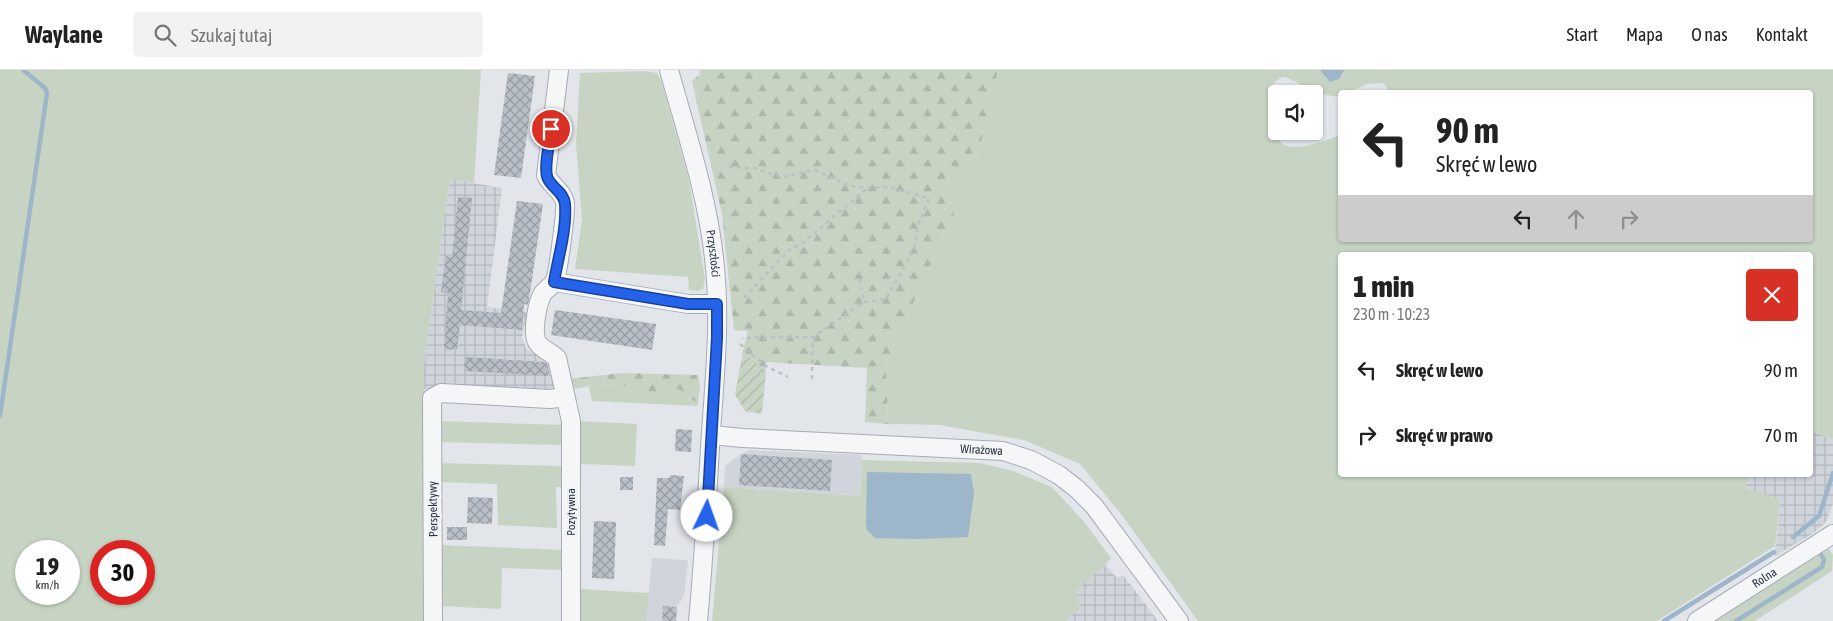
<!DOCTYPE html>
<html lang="pl">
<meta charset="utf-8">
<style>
:root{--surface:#fff;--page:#f2f2f2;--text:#222;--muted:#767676;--line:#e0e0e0}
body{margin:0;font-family:"Asap Condensed",sans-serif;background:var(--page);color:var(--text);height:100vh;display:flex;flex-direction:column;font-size:19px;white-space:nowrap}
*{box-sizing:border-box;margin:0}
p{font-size:16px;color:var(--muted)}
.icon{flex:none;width:28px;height:28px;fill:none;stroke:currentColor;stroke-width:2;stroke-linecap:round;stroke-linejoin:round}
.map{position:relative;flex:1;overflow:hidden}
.drawer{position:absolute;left:1338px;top:182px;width:475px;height:225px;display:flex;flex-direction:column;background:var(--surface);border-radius:5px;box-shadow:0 1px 4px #0004}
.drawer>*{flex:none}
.guide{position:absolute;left:1338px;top:20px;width:475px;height:152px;border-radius:5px;box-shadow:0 1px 4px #0004;background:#fff;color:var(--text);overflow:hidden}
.tools{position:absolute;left:1268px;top:15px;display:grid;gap:10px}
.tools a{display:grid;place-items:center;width:55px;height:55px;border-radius:5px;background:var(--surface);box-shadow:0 1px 4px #0004;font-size:25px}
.speed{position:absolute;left:15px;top:470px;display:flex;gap:10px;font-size:25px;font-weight:700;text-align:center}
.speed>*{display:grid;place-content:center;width:65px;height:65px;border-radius:50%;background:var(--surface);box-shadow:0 1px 4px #0004;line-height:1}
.speed small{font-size:12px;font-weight:400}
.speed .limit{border:8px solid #d22;background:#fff;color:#111}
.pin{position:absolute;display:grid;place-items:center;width:42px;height:42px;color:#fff;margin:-21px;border:2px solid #fff;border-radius:50%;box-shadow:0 1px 5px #0007}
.me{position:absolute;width:55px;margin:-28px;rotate:3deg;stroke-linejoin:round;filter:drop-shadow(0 0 4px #0008)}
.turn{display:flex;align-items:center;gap:18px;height:105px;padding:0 15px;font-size:22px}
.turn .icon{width:65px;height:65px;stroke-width:2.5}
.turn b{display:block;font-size:35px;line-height:42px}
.lanes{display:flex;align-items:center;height:48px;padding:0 15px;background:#0003;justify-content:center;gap:25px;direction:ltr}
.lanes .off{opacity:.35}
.round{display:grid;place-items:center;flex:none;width:52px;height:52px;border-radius:5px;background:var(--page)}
.headline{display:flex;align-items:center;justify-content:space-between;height:85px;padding:0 15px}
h1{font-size:30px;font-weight:800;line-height:38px}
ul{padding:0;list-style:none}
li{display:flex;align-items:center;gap:15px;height:65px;padding:0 15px}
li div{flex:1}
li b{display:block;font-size:19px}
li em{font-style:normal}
header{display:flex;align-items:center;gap:30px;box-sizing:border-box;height:70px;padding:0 25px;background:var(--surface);border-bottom:1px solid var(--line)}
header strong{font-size:24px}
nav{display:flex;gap:28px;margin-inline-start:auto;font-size:18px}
.search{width:350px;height:45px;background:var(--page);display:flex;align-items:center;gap:12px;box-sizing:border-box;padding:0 18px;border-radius:5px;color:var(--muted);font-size:19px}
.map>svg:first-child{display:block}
.built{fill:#d0d5dc}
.industrial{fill:url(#industrial-grid)}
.green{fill:#c8d4c3;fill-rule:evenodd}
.forest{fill:url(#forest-firs)}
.garden{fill:url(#garden-furrows)}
.water{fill:#9db6c9}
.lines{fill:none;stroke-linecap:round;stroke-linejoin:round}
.stream{stroke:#9db6c9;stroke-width:4.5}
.building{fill:url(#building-cross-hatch)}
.minor-casing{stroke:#a7acb4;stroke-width:20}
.path{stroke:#bbc0c5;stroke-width:2.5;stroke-dasharray:4 4;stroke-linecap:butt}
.minor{stroke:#f4f6f8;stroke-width:18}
.route-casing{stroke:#184099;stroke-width:12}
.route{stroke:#2563eb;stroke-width:9}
.labels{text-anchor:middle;stroke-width:5;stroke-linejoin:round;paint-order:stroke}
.street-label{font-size:12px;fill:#2a3442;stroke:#f1f4f7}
</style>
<header>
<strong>Waylane</strong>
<div class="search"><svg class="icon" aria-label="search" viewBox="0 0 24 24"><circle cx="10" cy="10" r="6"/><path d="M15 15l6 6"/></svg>Szukaj tutaj</div>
<nav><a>Start</a><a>Mapa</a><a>O nas</a><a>Kontakt</a></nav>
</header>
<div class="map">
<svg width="1833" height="551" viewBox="0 0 1833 551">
<defs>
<pattern id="industrial-grid" width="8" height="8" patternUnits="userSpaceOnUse" patternTransform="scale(1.25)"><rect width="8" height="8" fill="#d0d5dc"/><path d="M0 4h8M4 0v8" fill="none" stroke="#b3b7be"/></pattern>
<pattern id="forest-firs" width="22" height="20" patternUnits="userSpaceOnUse" patternTransform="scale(1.25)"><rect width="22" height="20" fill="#c8d4c3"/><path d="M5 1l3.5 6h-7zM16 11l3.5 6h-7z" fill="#acb7a9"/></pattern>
<pattern id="garden-furrows" width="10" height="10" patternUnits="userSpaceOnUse" patternTransform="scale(1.25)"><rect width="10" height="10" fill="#c8d4c3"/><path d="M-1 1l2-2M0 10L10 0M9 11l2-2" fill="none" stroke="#acb7a9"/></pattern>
<pattern id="building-cross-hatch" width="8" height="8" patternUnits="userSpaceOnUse" patternTransform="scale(1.25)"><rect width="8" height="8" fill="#b9bfc7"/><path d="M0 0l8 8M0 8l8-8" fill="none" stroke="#979ca3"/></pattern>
</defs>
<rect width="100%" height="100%" fill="#e2e5ea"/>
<path class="built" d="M750,380L862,385L860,426L724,417L725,396L741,384Z
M652,488L688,490L684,526L677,537L676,551H646Z"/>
<path class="industrial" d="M450,109L502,118L487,237L527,242L522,268L527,280L548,287L561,321L424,319V293Z
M1810,360L1833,369V434L1827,450L1823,455L1812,464L1775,486L1780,430L1745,418L1749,405H1810Z
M1106,495L1116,507L1124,506L1158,551H1065L1080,539L1077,522L1081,515Z"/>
<path class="green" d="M0,0H481L474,113L450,109L424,293L426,551H0ZM26,481H69V524H26ZM101,481H144V524H101Z
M998,0H1833V369L1810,360V185H1340V405H1749L1745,418L1780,429L1775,476L1657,551H1198L1121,444L1080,394L1024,370L940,355L888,354L886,293L954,143L947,110L979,81ZM1285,7C1305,15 1318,27 1340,26V22H1350L1367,14L1384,13L1388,20V22H1810V170H1340V65C1327,70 1284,88 1278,67C1276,61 1276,55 1276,48C1264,37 1267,9 1285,7Z
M645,1L657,3L661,10L689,110L705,209L703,219L697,221L689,220L688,207L575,199L582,150L576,73L580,3Z
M592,315L627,316L666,327L671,322L680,319L688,329L698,332V336L592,331L589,316Z
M439,351L564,355L563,375L439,372Z
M576,351L637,354L635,396L580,394Z
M862,390L980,393L1013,401L1052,417L1085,453L1111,488C1102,502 1085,508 1077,522L1080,539L1065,551H712L724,417L860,426Z
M439,393L564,396V417H556L557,458L498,455L497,414L439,412Z
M439,475L565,480L563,500L502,498L501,539L440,536Z
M1827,475L1833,485L1832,501L1755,551H1709Z
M579,519L649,523L646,551H578Z"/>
<path class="forest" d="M699,0H998L979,81L947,110L954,143L886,293L888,354L865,352L867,298L766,292V301L743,281L748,261L734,260L722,144L692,11L700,4Z
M622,303L698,305L700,318L698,332L688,329L680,319L671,322L666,327L640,328L631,323L627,316L592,315L581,318L569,319L567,309Z"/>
<path class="garden" d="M743,281L766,301L762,344L745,341L735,325Z"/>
<path class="water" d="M1320,0H1344L1339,9L1330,12Z
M867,402L971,404L974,423L968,467L919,469L875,468L867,460L866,453Z"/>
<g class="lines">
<path class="stream" d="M0,346L47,23L45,18L23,0
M1793,467L1819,446L1833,403
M1664,551L1774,482
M1736,551L1822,497L1824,490L1820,483"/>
</g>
<path class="building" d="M508,3L535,6L521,108L494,105Z
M458,127L472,128L461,240L501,243L517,131L543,134L529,230L528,235L524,234L522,260L460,255L457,280L444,279L448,223L441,222L446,186L452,187Z
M555,240L656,254L652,280L551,265Z
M465,287L544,292L547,294L550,306L464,301Z
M676,359L692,360L691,382L675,381Z
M741,384L832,390L830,421L739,415Z
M670,405L684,406L680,440L668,439L665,476L654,475L657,408H669Z
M620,407H633V420H620Z
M468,427L493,428L492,454L467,453Z
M594,451L616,452L614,509L592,508Z
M447,457H467V470H447Z
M663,536L677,537L676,551H662Z"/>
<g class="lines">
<defs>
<g id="minor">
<path d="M559,0L546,105C551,116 563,121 565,133C566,142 558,206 554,212C551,217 546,219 543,223C537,233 532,262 537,272C542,280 551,282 557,288L571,351V551"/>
<path id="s1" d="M669,0C686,62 707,124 714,188C721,246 715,304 711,362C707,425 704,488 698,551"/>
<path d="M554,212L688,234H717"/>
<path id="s2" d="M711,365L743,368L1003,381L1031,390L1059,405L1077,419L1094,436L1179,551"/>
<path d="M433,551L432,328L441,323L550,329L565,327"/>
<path id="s3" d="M1697,551L1833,464"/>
</g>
</defs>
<use href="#minor" class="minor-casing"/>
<path class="path" d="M729,97L754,98L782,107L815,100L850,116L867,118L888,117L929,128L918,156L914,179L886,229L864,232L813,267L742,268
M858,201L864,231
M744,228L789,180L804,172L866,119
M740,274L766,296L788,307
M812,309L813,267"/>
<use href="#minor" class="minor"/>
</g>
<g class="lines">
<defs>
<path id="route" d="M551,59C550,71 543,99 548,109C553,119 564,122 565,134C567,160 558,187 554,212L688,234H717V268L707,446"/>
</defs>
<use href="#route" class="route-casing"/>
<use href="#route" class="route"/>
</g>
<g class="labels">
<g class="street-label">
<text dy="4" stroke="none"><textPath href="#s1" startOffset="189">Przyszłości</textPath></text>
<text dy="4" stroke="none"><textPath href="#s2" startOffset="271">Wirażowa</textPath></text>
<text transform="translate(433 439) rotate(-91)" y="4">Perspektywy</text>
<text transform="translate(571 442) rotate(-90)" y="4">Pozytywna</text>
<text dy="4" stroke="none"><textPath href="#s3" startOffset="80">Rolna</textPath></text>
</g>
</g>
</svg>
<div class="tools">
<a><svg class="icon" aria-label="sound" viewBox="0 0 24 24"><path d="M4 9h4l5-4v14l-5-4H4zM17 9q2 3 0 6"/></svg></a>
</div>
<div class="speed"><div>19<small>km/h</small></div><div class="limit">30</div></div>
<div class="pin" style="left:551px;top:59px;background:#d93025"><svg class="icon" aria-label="arrive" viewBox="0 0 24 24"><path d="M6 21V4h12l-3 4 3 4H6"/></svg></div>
<svg class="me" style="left:707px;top:446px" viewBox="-20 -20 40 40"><circle r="19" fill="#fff"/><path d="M0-13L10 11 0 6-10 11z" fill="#2563eb"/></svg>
<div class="guide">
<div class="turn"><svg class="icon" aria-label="left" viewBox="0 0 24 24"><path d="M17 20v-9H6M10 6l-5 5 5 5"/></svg><div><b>90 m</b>Skręć w lewo</div></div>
<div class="lanes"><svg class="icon" aria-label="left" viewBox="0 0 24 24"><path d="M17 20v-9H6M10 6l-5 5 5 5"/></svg><svg class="icon off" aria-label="ahead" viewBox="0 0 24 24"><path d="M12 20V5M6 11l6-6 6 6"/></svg><svg class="icon off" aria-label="right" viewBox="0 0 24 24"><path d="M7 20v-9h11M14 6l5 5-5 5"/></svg></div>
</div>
<section class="drawer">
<div class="headline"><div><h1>1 min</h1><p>230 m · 10:23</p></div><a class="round" style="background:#d93025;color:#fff"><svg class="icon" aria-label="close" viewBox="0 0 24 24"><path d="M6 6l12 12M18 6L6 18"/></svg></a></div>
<ul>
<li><svg class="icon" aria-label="left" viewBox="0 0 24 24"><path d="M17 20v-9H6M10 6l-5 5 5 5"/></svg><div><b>Skręć w lewo</b></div><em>90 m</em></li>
<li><svg class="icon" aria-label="right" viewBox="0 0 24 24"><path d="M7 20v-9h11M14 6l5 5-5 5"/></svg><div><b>Skręć w prawo</b></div><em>70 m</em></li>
</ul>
</section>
</div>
